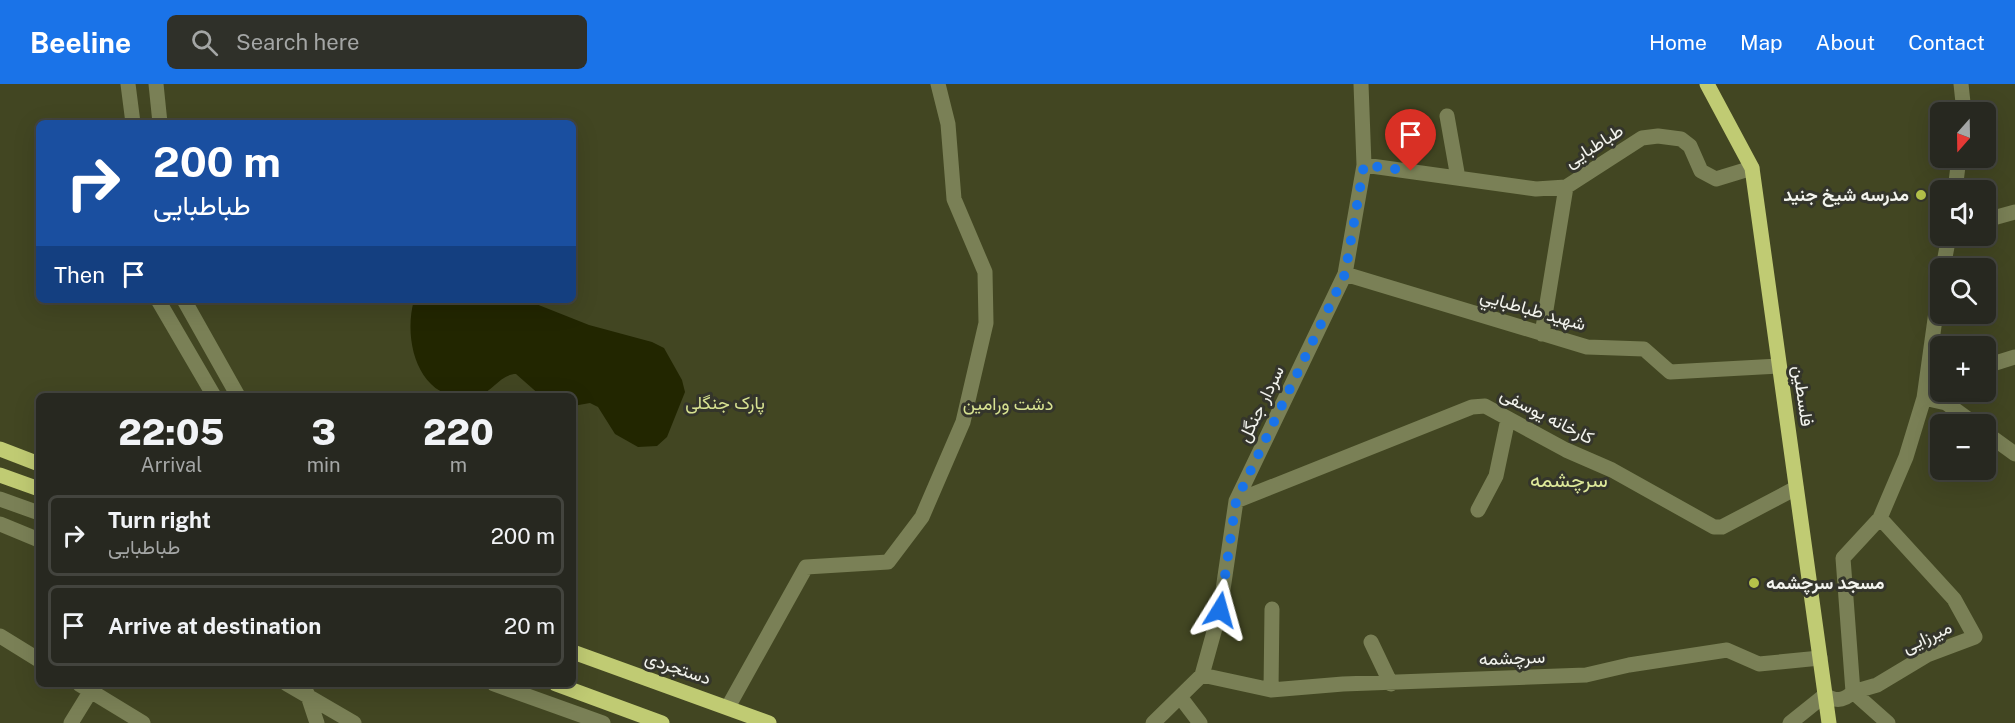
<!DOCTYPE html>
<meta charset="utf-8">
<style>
:root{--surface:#272820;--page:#2f3029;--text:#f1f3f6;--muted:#a4a6a5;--line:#43443e;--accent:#1a73e8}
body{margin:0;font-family:"Public Sans",Vazirmatn,sans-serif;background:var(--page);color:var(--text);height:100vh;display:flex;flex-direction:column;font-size:22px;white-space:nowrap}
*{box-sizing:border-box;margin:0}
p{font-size:20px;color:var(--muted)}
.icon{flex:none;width:33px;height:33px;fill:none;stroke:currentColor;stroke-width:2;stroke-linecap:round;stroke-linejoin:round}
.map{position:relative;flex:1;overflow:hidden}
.side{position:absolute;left:36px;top:309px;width:540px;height:294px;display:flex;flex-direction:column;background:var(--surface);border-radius:9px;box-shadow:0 6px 24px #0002,0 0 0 2px var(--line)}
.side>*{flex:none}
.banner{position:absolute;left:36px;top:36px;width:540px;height:183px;border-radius:9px;box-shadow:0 6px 24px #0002,0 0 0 2px var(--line);background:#1a4fa0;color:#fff;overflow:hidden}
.needle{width:39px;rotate:200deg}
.buttons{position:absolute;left:1930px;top:18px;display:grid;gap:12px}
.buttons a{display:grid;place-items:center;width:66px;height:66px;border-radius:9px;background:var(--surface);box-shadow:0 6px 24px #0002,0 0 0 2px var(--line);font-size:30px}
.pin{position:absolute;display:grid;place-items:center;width:51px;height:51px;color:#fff;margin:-62px -26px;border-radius:50% 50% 50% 0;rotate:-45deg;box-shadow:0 0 6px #0007}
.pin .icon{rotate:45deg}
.me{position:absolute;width:66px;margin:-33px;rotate:8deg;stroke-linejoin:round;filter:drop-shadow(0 0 4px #0008)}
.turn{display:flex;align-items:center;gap:21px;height:126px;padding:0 18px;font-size:27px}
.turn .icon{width:78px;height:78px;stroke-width:2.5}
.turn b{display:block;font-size:42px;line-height:51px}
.then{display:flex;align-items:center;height:57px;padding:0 18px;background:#0003;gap:12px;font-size:22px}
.eta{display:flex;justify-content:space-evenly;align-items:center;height:102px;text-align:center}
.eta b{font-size:36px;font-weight:800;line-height:42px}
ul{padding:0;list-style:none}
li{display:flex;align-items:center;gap:18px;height:81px;margin:0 12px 9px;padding:0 6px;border:3px solid var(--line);border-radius:9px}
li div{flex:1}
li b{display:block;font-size:22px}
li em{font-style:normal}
header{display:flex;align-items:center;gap:36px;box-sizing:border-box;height:84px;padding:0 30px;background:var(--accent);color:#fff}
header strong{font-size:28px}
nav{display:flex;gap:33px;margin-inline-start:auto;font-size:21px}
.search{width:420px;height:54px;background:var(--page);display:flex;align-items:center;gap:15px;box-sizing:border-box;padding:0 21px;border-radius:9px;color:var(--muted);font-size:22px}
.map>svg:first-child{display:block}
.green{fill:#424622;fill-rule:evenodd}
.water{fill:#222600}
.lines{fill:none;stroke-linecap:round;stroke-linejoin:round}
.minor{stroke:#7a8056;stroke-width:15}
.major{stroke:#c0cb73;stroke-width:15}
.route{stroke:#1a73e8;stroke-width:10;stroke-dasharray:0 18}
.poi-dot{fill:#b5c24a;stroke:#34352b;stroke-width:2}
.labels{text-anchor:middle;stroke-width:6;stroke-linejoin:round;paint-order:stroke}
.street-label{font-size:18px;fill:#f3f4ee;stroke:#34352b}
.poi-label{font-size:18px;font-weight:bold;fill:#f3f4ee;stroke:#34352b;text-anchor:end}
.park-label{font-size:18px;fill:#d7e291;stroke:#34352b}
.quarter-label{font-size:21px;fill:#dde89a;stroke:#34352b}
</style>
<header>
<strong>Beeline</strong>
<div class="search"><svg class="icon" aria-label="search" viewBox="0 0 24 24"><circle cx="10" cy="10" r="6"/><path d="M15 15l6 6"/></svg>Search here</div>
<nav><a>Home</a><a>Map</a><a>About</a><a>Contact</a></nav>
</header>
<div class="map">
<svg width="2015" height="639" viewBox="0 0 2015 639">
<rect width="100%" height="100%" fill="#34352b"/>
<path class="green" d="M0,0H2015V639H0ZM1941,28H1986V74H1941ZM39,39H573V216H39ZM1941,106H1986V152H1941ZM1941,184H1986V230H1941ZM1941,262H1986V308H1941ZM39,312H573V600H39ZM1941,340H1986V386H1941Z"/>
<path class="water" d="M414,216H526L589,241L652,258L664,264L682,296L685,308L667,353L657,362L638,363L615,350L598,323L590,319L573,322V312H541L516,290C500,290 492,309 477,312C420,323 402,259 414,216Z"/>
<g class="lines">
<path class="minor" d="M128,0L133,39
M156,0L160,39
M1961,0L1964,28
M1447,32L1458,94
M1364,81L1536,105L1566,103L1642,54L1658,52L1681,55L1690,62L1701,87L1716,95L1752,84
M1955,106L1959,74
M1986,136L2015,128
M1943,184L1949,152
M1345,190L1587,263L1644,265L1670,288L1779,282
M158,216L214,312
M184,216L238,312
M1542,250L1566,103
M1986,282L2015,273
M1924,314L1946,319L1975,340
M1986,349L2015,370
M0,415L39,429
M1236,417L1472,323L1485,322L1566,366L1612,386L1714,443H1722L1796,404
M1478,426L1496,392L1508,335
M0,440L39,456
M0,552L39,576
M1371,558L1391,600
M1202,591L1271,606L1343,600L1586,591L1629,581L1727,566L1759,580L1820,574
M79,600L143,639
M287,600L354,639
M494,600L603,639
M1271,606L1272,525
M1853,608L1877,601L1927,571L1975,553L1954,515L1880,434
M1853,608L1888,639
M307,609L317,639
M1181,614L1200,639
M728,623L806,483L888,478L922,433L963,338L986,239L985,188L954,115L948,40L938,0
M71,639L95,600
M1153,639L1202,591L1220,526L1236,417L1345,190L1364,81L1361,0
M1790,639L1825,611C1836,618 1844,617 1853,608L1843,474L1880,434L1906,373L1924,314L1941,192"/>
<path class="major" d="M1707,0L1752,84L1829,639
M0,365L39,380
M0,391L39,405
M573,568L769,639
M556,600L662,639"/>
</g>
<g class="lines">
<path class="route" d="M1220,526L1236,417L1345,190L1364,81L1411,87"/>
</g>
<g class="poi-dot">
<circle cx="1921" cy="111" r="6"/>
<circle cx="1754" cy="499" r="6"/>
</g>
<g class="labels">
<g class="street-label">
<text transform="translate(1594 62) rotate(-32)" y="6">طباطبایی</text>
<text transform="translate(1533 226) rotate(16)" y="6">شهيد طباطبايي</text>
<text transform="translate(1803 312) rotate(82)" y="6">فلسطین</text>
<text transform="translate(1261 320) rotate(-64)" y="6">سردار جنگل</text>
<text transform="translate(1547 332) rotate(27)" y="6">کارخانه یوسفی</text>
<text transform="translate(1927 553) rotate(-25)" y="6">میرزایی</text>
<text transform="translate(1512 574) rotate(-2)" y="6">سرچشمه</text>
<text transform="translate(678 584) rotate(19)" y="6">دستجردی</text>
</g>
<g class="poi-label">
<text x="1909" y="117">مدرسه شیخ جنید</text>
<text x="1766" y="505" text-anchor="start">مسجد سرچشمه</text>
</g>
<g class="park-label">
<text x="725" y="325">پارک جنگلی</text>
<text x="1008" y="326">دشت ورامین</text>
</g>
<g class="quarter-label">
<text x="1569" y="403">سرچشمه</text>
</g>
</g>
</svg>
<div class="buttons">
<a><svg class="needle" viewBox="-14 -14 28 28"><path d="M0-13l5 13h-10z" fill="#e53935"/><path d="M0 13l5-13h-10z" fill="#a4a6a5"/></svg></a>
<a><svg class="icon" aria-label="sound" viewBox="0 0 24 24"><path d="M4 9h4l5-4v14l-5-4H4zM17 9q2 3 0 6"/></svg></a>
<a><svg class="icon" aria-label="search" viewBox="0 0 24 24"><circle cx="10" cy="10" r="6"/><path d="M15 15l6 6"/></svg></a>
<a>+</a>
<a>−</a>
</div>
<div class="pin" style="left:1411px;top:87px;background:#d93025"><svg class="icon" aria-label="arrive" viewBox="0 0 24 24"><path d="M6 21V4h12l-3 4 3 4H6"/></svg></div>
<svg class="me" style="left:1220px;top:526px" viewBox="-20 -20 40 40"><path d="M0-17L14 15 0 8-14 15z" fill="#1a73e8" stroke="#fff" stroke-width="4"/></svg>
<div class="banner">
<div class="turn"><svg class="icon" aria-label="right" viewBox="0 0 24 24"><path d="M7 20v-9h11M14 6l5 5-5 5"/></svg><div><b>200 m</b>طباطبایی</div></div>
<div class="then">Then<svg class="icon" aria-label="arrive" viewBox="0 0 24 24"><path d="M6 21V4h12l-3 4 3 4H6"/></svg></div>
</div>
<section class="side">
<div class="eta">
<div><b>22:05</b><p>Arrival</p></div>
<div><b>3</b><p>min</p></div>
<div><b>220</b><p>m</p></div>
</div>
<ul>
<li><svg class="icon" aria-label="right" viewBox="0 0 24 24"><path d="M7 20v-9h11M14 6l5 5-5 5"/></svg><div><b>Turn right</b><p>طباطبایی</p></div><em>200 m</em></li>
<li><svg class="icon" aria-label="arrive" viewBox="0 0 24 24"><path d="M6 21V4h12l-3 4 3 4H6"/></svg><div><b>Arrive at destination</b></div><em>20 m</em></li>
</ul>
</section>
</div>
